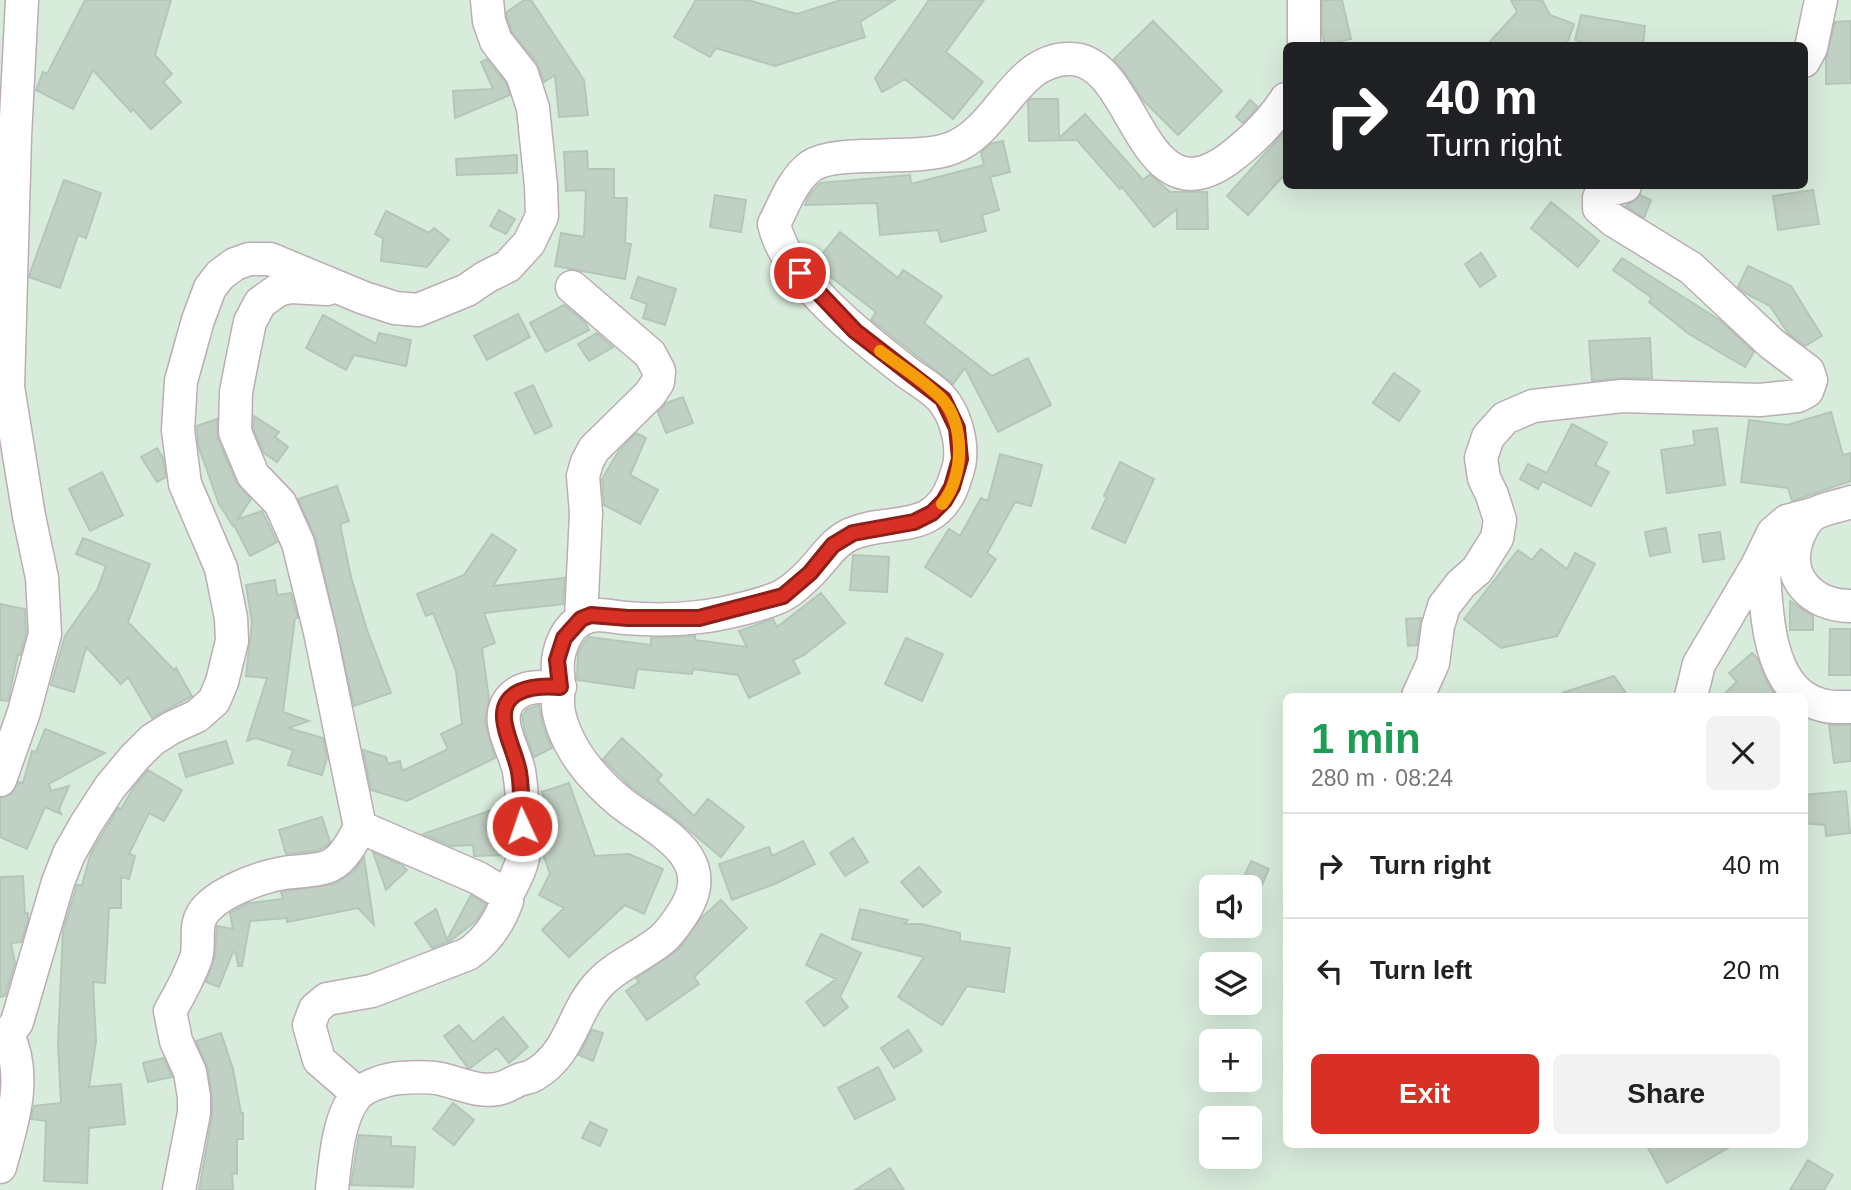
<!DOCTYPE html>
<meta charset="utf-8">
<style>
:root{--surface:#fff;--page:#f2f2f2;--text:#222;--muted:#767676;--line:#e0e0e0;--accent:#d93025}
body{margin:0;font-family:Arial,sans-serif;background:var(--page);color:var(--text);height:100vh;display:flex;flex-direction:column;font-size:26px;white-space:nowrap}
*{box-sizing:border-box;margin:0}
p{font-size:23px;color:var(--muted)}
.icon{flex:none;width:38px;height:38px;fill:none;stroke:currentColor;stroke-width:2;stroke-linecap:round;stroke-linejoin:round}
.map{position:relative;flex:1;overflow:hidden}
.panel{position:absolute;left:1283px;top:693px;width:525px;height:455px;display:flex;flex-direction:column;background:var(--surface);border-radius:10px;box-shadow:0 7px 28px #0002}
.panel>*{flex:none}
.hud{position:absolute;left:1283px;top:42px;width:525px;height:147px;border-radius:10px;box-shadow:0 7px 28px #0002;background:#202124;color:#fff;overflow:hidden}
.fabs{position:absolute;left:1199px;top:875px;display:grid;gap:14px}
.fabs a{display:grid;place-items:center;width:63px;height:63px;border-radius:10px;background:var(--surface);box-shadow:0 7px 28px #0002;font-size:35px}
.pin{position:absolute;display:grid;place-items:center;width:60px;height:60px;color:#fff;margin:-30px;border:4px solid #fff;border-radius:50%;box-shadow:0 2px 7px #0007}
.me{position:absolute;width:77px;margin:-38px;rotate:357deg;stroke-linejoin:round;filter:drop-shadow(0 0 5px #0008)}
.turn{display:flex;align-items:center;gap:24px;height:147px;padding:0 28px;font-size:32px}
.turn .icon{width:91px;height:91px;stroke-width:2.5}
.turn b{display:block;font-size:49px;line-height:60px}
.round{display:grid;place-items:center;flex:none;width:74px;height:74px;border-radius:10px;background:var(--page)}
.summary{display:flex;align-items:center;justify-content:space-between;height:119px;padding:0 28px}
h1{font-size:42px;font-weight:800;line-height:52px;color:#1e9e55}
.cta{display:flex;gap:14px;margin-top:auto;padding:14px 28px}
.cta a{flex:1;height:80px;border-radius:10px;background:var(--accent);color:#fff;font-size:28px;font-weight:800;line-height:80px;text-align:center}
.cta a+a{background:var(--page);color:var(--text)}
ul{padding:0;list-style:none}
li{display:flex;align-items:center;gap:21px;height:105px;padding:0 28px;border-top:2px solid var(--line)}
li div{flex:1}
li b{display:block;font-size:26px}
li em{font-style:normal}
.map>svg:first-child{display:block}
.building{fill:#c1d0c4;stroke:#b2c7b8;stroke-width:2}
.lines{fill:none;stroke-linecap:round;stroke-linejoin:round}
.minor-casing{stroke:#bdacb5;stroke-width:35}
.minor{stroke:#fff;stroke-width:32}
.route-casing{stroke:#8d1f18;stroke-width:18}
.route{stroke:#d93025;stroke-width:12}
.slow{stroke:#f59e0b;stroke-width:12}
</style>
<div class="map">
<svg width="1851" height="1190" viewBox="0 0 1851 1190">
<rect width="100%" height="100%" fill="#d8ecdc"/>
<path class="building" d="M85,0H171L155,55L172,74L163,82L181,102L151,129L133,109L131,112L93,70L73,109L36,90L43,72L47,74Z
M524,0H531L584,80L588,115L559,117L555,75L544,82L537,63L512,32L507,17V12Z
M696,0H748L797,14L841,0H895L860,22L865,37L775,66L716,48L710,57L674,37Z
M929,0H984L946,52L983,82L953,119L905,79L882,92L875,78Z
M1322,0H1342L1351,39L1325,44L1322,34Z
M1511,0H1542L1550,15L1574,24L1566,46H1486L1517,12Z
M1581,15L1645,26L1643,46H1599L1575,40Z
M1153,21L1222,91L1178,135L1143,100L1126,74L1113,60Z
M1851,21V83L1826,84V59L1835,22Z
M487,59L506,83L510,95L455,118L453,91L493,89L481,62Z
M1030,99H1058L1059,138L1085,114L1143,180L1150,174L1170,192H1207L1208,229H1177V209L1154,227L1122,187L1120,189L1077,140L1029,141L1028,102Z
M1250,100L1258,107L1243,123L1236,117Z
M1286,130V173L1248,215L1227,196Z
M1003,141L1010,172L990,177L999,210L982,215L986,231L941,242L938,230L880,235L877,203L805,205L809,195L820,183L910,175L911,184L984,165L981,153L990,144Z
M587,151L588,169H614V198H627L625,243L631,244L625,279L555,266L561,233L584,237L586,190L566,191L564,152Z
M517,155V173L457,175L456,159Z
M64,180L101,193L86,238L78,235L60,288L29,277L30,273Z
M1813,190L1819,224L1778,230L1773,196Z
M715,195L746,200L741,232L710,227Z
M1640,195L1651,200L1644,218L1626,206Z
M1551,202L1599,241L1578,267L1531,228Z
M499,210L515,219L506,234L490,226Z
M386,211L429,233L434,228L449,240L427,267L381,261L383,238L375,234Z
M840,232L898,278L903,270L942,296L924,323L992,376L1028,358L1051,405L998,432L965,368L953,384L871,320L876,312L818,267L815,263Z
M1481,253L1496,276L1480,287L1465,264Z
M1622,258L1721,321L1754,352L1745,367L1689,334L1649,302L1652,298L1613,270Z
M1748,266L1791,286L1822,336L1805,346L1788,333L1770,306L1745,293L1738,287Z
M638,277L676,289L665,325L643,318L647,304L631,298Z
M564,305L585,322L589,330L546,352L530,323Z
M518,314L530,337L487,360L474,336Z
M323,315L376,344L379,333L411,340L406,366L354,355L346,370L306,348Z
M597,333L613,347L589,361L578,344Z
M1650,338L1652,378H1620L1592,381L1589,341Z
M1394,373L1420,391L1399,421L1373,403Z
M533,385L552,426L535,434L515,393Z
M683,397L693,423L666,433L658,412L666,403Z
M1831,412L1843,455L1851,453V481L1792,501L1788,488L1741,482L1749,420L1787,425Z
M254,416L279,432L275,437L288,447L277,462L264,453L253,429Z
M217,419L218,439L236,482L251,499L238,519L262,511L277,542L250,556L234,525L233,526L219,504L198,445L197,426Z
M1572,424L1607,443L1595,465L1609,472L1591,506L1542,481L1538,489L1520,479L1528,464L1547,473Z
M1717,428L1725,485L1667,493L1661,450L1695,445L1693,431Z
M636,433L646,438L630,475L658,490L640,524L604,505L602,479L618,452Z
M157,448L163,458L166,477L157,482L141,457Z
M1000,454L1042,465L1031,506L1015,502L987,553L996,559L971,597L925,567L949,529L960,536L981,498L988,501Z
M1120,462L1154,479L1125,543L1092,528L1107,497L1104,496Z
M102,472L123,515L90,531L69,489Z
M337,486L349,521L340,524L351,577L367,630L391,693L354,706L316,539L298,499Z
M1666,528L1670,552L1650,556L1645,532Z
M1720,532L1724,559L1703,562L1699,535Z
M492,534L516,550L493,586L565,578L563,604L484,613L495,643L482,648L489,699L485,722L495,758L407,801L371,790L363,750L386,757L388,764L400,761L402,771L448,749L441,734L462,724L456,671L433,613L426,616L417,594L464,575Z
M83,538L150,564L128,622L174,670L176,668L192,696L152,718L128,677L121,684L86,647L74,692L51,685L65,636L97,590L106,566L76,554Z
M1541,549L1567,569L1575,553L1595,564L1557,636L1501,648L1464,619L1518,550L1532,560Z
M853,555L889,557L887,592L850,590Z
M275,580L277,595L291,593L298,618H295L283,712L309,721L288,728L323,738L327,758L322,775L288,765L293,750L256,738L247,741L267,678L246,676L252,622L246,585Z
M821,593L845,623L804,655L793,660L800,673L749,698L738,675L693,669L692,674L637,669L634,688L577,680L578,654L583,644L589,637L651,645V638L693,636H695V640L747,647L739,631L773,619L777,627Z
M1790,601L1813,616V630H1790Z
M0,604L25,609L26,634L20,655L18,654L8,701L0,700Z
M1421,618L1417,645L1408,646L1406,619Z
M1830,629H1851V675H1829Z
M906,638L943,654L922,701L885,684Z
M1752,653L1758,659L1768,684L1775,694L1772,696H1722L1737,682L1729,673Z
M1614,676L1628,696H1562V693Z
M539,705L543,726L552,748L534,757L525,732L522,716L527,709Z
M1829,725H1851V761L1834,763Z
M45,729L105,753L49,784L51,791L69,786L59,809L61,814L45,807L27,849L0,837V798L11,794L19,782L23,783L32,751L36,752Z
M622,738L662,775L657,780L694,816L708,799L744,827L721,857L672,816L631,787L603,759Z
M226,741L233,763L186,777L179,754Z
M148,770L182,790L164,821L149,813L129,854L135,856L129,879L121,877V908H109L105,983L93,982L96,1041L89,1087L121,1084L125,1124L89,1128L87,1183L44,1181L46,1121L31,1119L34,1106L61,1103L58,1044L63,931L77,885H82L91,853L118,808L121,809L134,787Z
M569,783L595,856L629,854L663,869L644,914L625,905L569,957L542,930L564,908L539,895L550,874L542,851L541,810L547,807L542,792Z
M1846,791L1850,833L1826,836L1825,825L1804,823V795Z
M503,806L505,855L474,856L473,845L451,846L423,834Z
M322,817L330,842L328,845L317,851L286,854L279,830Z
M853,838L868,862L845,876L830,853Z
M803,841L815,864L777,883L732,900L719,864L769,847L772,856Z
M373,852L402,865L407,870L386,890Z
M364,857L374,925L358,908L287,922V918L250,921L242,966H238L236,953L233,952L219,987L206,982L215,956L217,926L233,929L230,913L249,903L283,899L281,892L334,884L353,872Z
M1251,861L1269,869L1259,892L1241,884Z
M919,867L941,892L923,907L901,882Z
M23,876L25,914L28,913V920L21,942L11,943L15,963L5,996L0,997V877Z
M471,895L486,904L477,920L450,941L432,948L415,923L436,909L447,940Z
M721,900L747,928L694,977L699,984L647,1020L626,991L639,982L636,978L679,949L700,919Z
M860,909L908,920L904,924H922L960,933V941L1010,948L1004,992L967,986L942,1025L898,997L924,957L852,939Z
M821,934L861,953L840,997L848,1007L824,1026L806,1002L836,979L806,965Z
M503,1017L528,1047L509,1063L497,1048L470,1068H468L444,1036L459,1025L473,1042Z
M592,1030L603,1033L593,1061L579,1055Z
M908,1030L922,1051L894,1068L881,1048Z
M221,1033L233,1069L241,1113H243V1139H237V1174L232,1173L233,1190H199L212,1117V1097L208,1069L196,1041Z
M164,1058L172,1077L148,1082L143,1063Z
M878,1067L895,1099L855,1119L838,1088Z
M453,1103L474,1120L454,1145L433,1129Z
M590,1122L607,1130L600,1146L582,1138Z
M359,1135L391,1137V1146L415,1147L413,1187L351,1185Z
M1646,1144H1735L1667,1183Z
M1808,1160L1833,1175L1824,1190H1790Z
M890,1168L904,1190H855Z"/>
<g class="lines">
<defs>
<path id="minor" d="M1304,46V0
M1804,61L1811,48L1821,0
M572,287L650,354L659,371L658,382L650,394L594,449L587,462L583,476L586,513L581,619
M1851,502C1840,506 1824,508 1814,514C1807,518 1801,529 1798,537C1783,576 1811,606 1851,606
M1763,554C1766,598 1764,682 1813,702C1826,708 1838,707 1851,707
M1418,696L1433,663L1438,626L1444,606L1461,584L1477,570L1497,538L1500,520L1492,495L1484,478L1481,458L1488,437L1505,418L1533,406L1622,396L1760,400L1798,396L1807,391L1811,380L1808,371L1772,344L1691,268L1613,220L1599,208V198L1606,191L1625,186
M1691,696L1699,664L1757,566L1773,533L1787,521L1813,514
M0,780L24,712L45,634L42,578L29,516L8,387L15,137L22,0
M506,897C513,883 522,868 524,852C525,835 522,789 519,771C515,751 496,724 507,704C517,685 541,686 560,687
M0,1040L8,1035L17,1022L58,882L69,854L86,824L110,787L135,757L152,740L171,728L197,716L214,701L222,682L232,641L231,618L221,568L185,484L178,430L181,381L198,320L210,288L220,275L235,264L249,259H270L364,298L395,308L418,310L467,290L486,277L508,266L529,243L542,216L541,186L533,108L522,74L496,41L489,21L487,0
M357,1093L319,1060L309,1025L315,1009L327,999L372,991L468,954C487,941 499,923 507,901L503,893L478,878L360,827
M0,1167C12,1123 28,1078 8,1035
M179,1190L194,1113V1097L190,1072L176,1041L170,1011C180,994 189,977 196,958C201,942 192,923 207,908C223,891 260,877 284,873C296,871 321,871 331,865C345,858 354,839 360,827L320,632L298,543L280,503L253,475L235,432L236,392L244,351L250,322L260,303L278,290L291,287L327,289
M332,1190C335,1162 338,1118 356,1096C364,1086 387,1079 400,1078C413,1077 428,1076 441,1079C462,1084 483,1095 504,1087C510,1085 514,1082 519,1080C527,1077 527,1079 534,1075C572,1053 572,1012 600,983C616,966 641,956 660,941C668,935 675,925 681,916C718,863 670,837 631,810C615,799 601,785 589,771C576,756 563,733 559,713C556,701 560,686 558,673C556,653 565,626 585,618C597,612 612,617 625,618C649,620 675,620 699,617C719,615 769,604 785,594C794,589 803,580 810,573C824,559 833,542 851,534C890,517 935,537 954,482C956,475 960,466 960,459C962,439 954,412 941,398C932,388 919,381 908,373C865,340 786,279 774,224C784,205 792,180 811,166C837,148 917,162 952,148C1000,130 1016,56 1072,59C1136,61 1140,221 1227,160C1251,142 1270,124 1286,99"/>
</defs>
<use href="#minor" class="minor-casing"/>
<use href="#minor" class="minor"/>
</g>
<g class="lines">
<defs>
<path id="route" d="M522,826C521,808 522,789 519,772C516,756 508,741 505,725C497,689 534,685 560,687L557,660L564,638L581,619L591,615L628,618H699L783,596L810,573L833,545L853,533L914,522L932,513L944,501L952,487L960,459L957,428L943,399L855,331L800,273"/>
</defs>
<use href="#route" class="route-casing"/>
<use href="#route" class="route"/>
<path class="slow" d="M880,351C900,366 923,380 941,398C966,423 964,478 942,504"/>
</g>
</svg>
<div class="fabs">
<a><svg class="icon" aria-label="sound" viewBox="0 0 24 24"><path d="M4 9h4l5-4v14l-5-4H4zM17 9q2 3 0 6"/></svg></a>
<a><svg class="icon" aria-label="layers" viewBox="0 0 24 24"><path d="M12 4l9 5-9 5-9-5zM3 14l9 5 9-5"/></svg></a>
<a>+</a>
<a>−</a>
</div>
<div class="pin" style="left:800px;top:273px;background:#d93025"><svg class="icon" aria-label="arrive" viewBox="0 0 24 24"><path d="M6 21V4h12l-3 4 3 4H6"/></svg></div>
<svg class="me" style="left:522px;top:826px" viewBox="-20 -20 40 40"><circle r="17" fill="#d93025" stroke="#fff" stroke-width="3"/><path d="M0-11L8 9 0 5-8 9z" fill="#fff"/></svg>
<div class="hud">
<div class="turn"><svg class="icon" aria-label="right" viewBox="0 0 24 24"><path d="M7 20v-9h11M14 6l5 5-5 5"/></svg><div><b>40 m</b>Turn right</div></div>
</div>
<section class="panel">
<div class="summary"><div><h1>1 min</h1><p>280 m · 08:24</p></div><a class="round"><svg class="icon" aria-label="close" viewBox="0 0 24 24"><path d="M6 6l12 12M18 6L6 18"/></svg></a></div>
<ul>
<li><svg class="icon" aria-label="right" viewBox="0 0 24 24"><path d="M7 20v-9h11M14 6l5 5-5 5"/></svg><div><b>Turn right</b></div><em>40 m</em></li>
<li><svg class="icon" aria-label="left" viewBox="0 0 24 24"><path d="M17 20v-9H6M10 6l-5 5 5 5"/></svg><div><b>Turn left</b></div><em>20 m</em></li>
</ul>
<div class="cta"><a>Exit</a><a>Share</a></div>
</section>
</div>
